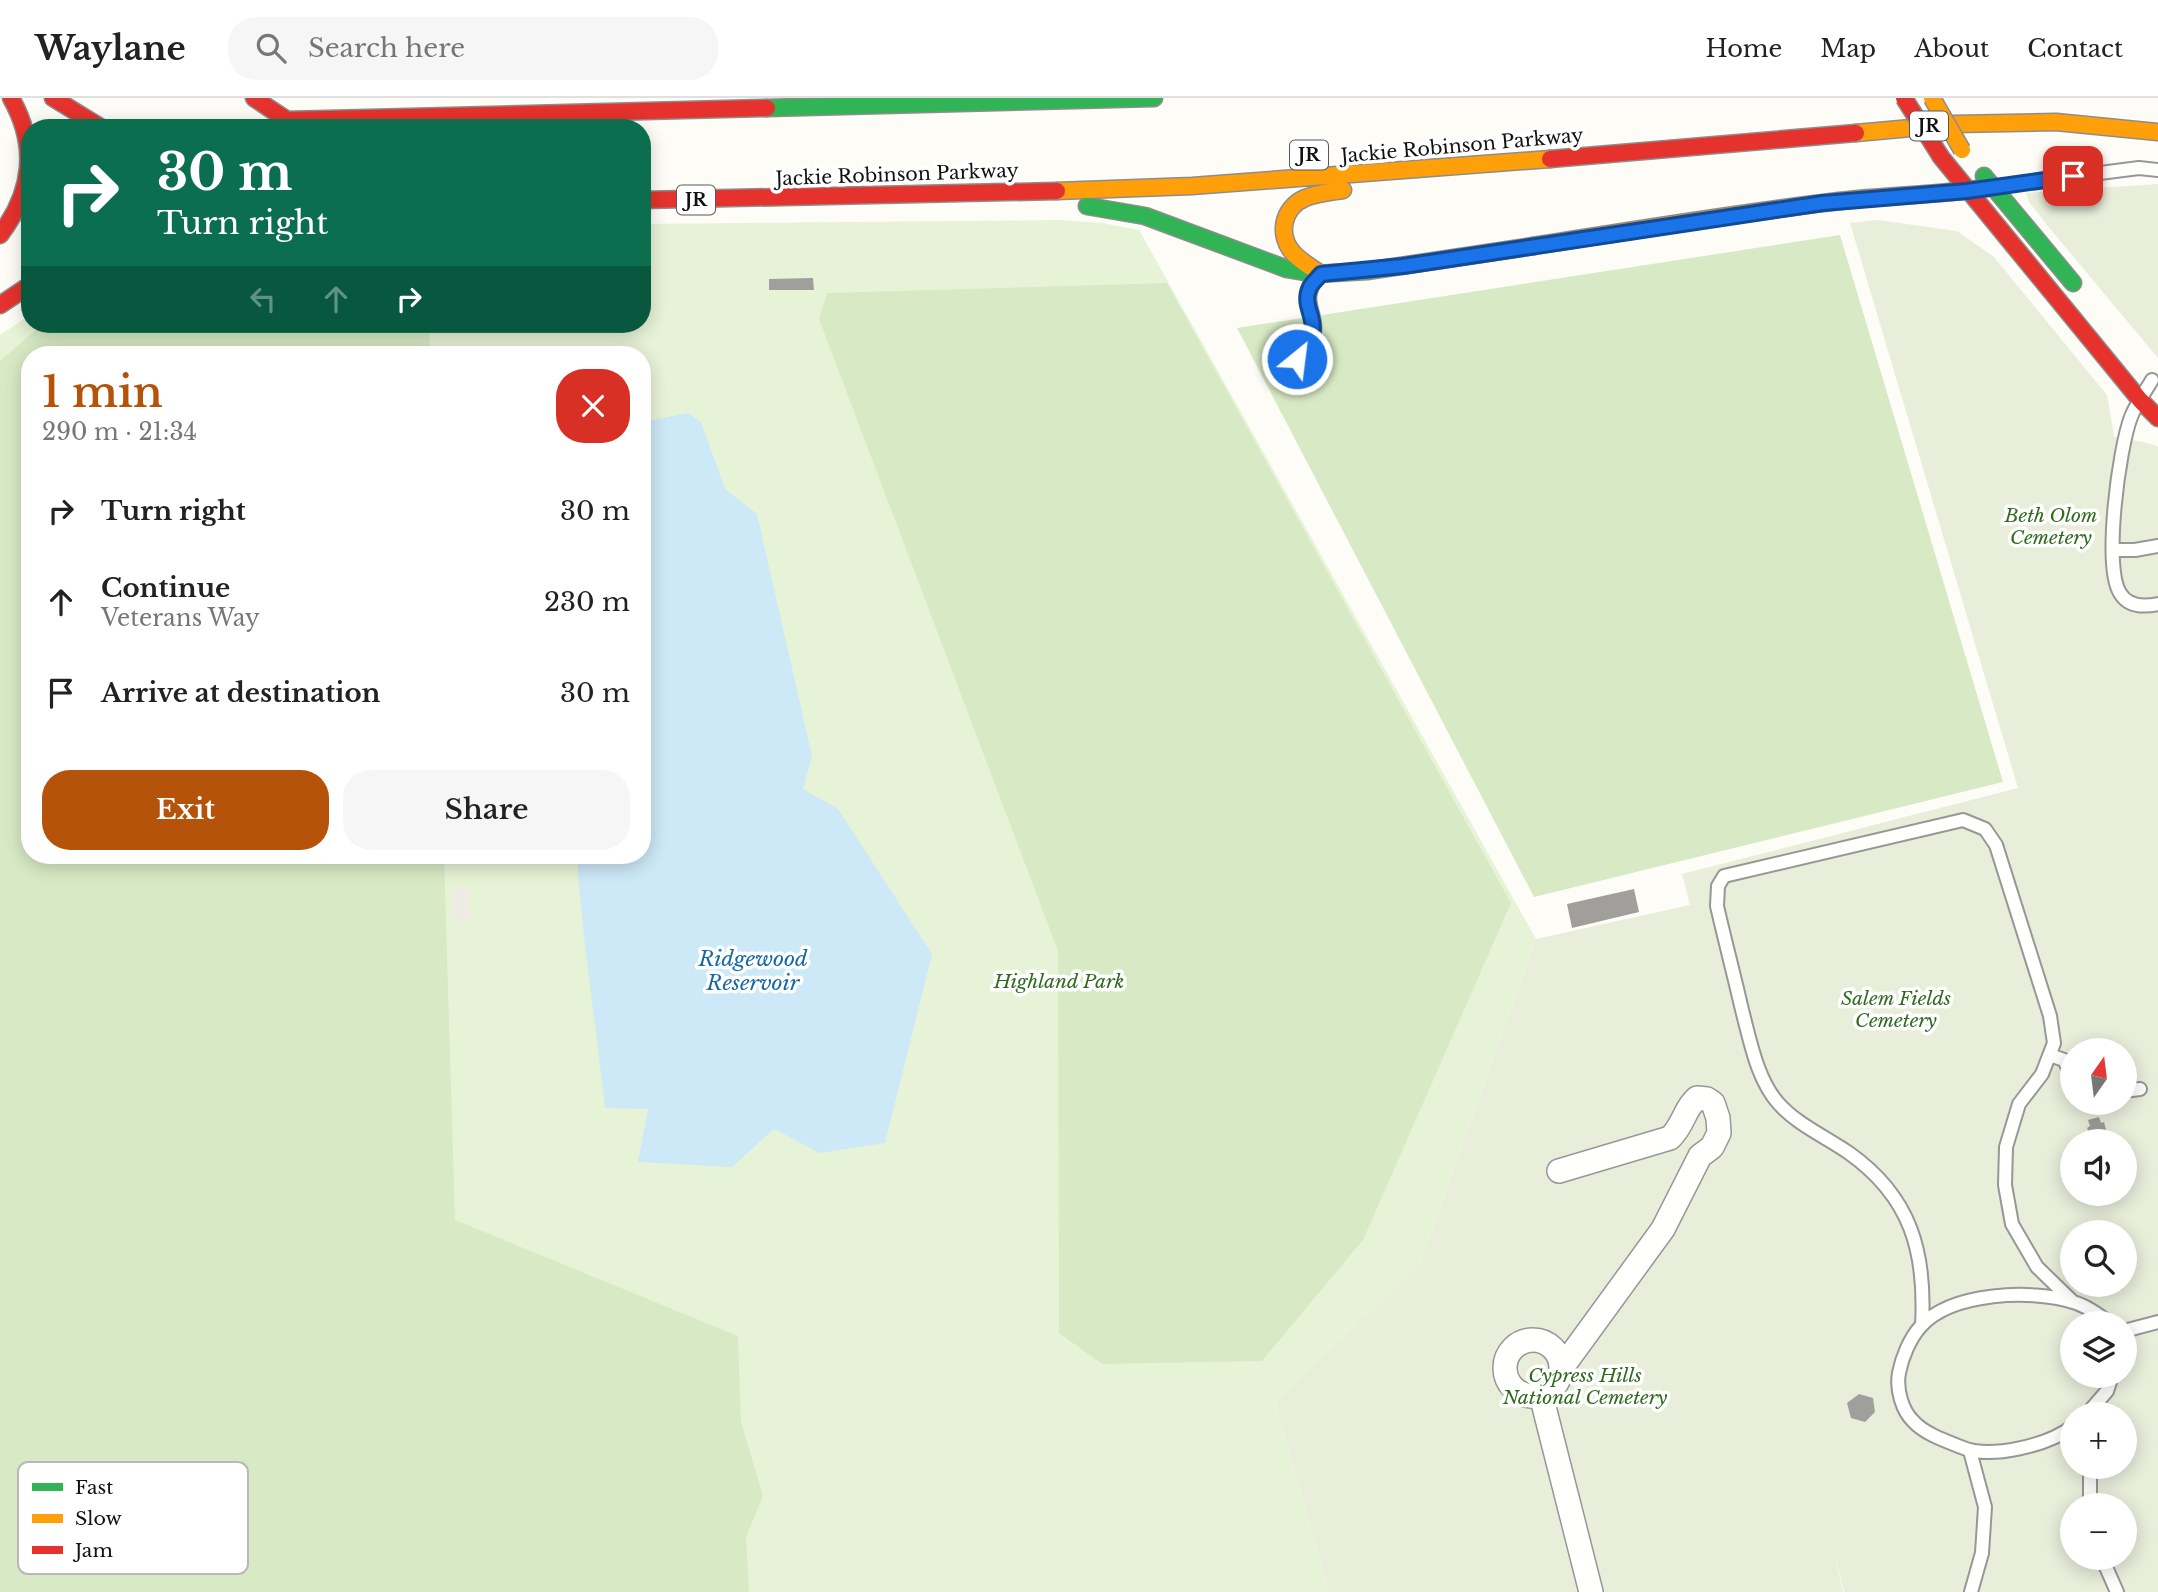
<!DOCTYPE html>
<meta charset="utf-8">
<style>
:root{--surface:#fff;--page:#f6f6f6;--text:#222;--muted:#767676;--line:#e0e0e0;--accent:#b45309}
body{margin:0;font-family:"Libre Baskerville",serif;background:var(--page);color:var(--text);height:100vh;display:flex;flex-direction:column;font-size:26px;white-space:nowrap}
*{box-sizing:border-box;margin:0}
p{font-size:23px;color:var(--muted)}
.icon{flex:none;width:38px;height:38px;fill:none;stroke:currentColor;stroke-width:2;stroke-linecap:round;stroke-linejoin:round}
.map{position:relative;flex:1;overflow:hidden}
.side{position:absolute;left:21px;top:248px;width:630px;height:518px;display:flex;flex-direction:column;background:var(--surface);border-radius:28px;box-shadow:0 4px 18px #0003}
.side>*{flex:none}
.guide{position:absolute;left:21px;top:21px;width:630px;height:214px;border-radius:28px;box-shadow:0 4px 18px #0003;background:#0b6e4f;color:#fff;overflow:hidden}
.needle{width:46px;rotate:14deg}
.fabs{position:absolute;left:2060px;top:940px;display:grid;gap:14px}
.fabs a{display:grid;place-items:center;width:77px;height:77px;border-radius:50%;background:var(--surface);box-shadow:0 4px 18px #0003;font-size:35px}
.pin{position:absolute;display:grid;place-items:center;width:60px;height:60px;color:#fff;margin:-30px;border-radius:14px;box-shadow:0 4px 10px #0006}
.me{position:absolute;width:77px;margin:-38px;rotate:29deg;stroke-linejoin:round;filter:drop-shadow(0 0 5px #0008)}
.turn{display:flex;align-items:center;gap:24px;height:147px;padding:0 21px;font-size:32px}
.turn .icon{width:91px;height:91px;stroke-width:2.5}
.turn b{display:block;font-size:49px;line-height:60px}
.lanes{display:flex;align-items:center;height:66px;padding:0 21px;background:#0003;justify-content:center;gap:35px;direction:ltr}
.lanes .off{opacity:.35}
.round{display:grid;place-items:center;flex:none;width:74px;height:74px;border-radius:28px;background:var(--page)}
.summary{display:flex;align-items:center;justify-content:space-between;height:119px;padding:0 21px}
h1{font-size:42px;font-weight:600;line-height:52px;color:var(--accent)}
.cta{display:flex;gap:14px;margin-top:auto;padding:14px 21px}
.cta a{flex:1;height:80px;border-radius:28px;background:var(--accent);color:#fff;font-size:28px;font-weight:600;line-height:80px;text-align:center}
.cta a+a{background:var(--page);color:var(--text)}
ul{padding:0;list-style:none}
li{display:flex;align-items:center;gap:21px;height:91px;padding:0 21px}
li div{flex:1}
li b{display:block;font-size:26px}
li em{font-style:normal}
header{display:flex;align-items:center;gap:42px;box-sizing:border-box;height:98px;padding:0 35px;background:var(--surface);border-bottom:2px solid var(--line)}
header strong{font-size:33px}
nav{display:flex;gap:38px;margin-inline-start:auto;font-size:24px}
.search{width:490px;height:63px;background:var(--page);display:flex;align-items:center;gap:18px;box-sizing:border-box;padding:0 24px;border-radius:28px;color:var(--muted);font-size:26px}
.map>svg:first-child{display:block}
.green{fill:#e7f3d7;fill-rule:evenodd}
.forest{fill:#d8eac5}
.cemetery{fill:#e9eedb;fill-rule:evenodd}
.plaza{fill:#edebe2}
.water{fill:#cde8f7}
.building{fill:#a19f9c}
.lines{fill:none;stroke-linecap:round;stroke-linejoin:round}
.lane-casing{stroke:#979795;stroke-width:16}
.street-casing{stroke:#979795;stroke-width:26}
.fast-casing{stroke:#8e8d8b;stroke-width:19}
.slow-casing{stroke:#8e8d8b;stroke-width:19}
.jam-casing{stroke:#8e8d8b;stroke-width:19}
.lane{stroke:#fffffe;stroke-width:12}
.street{stroke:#fffffe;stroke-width:23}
.fast{stroke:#30b455;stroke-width:16}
.slow{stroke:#ff9f0a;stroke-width:16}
.jam{stroke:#e5322d;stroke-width:16}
.slow-bridge-casing{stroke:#8e8d8b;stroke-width:19;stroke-linecap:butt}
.jam-bridge-casing{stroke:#8e8d8b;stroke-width:19;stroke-linecap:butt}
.slow-bridge{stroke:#ff9f0a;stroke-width:16}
.jam-bridge{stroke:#e5322d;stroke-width:16}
.route-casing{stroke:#114b97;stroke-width:18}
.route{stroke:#1a73e8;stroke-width:12}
.labels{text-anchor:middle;stroke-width:7;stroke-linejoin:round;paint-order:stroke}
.shield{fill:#fff;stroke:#585858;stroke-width:2}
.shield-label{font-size:18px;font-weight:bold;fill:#111}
.street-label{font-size:19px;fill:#111;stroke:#fff}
.park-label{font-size:19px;font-style:italic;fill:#2f6b1f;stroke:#fff}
.water-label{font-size:21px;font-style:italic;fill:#1768a6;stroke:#fff}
.key{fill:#fff;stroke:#b8b8b8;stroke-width:2}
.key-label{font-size:19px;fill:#111}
</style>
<header>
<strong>Waylane</strong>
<div class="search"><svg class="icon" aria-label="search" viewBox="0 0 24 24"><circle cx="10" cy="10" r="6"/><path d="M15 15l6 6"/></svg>Search here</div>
<nav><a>Home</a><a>Map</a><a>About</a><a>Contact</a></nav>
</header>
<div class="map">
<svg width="2158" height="1494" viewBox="0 0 2158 1494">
<rect width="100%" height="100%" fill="#fdfcf7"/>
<path class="green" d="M1059,122L1102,125L1139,132L1536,841L1421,1163L1275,1305L1329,1494H0V237L30,217V226H642V126ZM30,257H642V758H30Z"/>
<path class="forest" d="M1840,137L2003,684L1534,799L1237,230Z
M1167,185L1511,805L1363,1142L1262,1263L1102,1266L1059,1235L1058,853L819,221L827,195Z
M43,226H429L430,257H30V758H444L455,1122L738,1238L741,1324L763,1398L746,1439L749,1494H0V263Z"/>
<path class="cemetery" d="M2158,86V260L2047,127L2029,104L2026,95Z
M1878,122L1957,133L1994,159L2107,297L2114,338C2127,343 2149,343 2158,349V1494H1844L1834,1454L1843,1494H1329L1275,1305L1421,1163L1536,841L1690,807L1682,776L2018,690L1850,125ZM2072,952H2124V1004H2072ZM2072,1043H2124V1096H2072ZM2072,1134H2124V1186H2072ZM2072,1225H2124V1278H2072ZM2072,1316H2124V1368H2072ZM2072,1407H2124V1460H2072Z"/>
<path class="plaza" d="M452,791H470V824L452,825Z"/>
<path class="water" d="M688,315L701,324L725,391L757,416L812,658L803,691L838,711L932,856L885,1045L820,1055L774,1031L732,1069L638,1064L648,1011L605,1010C596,926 582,842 577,758H642V324Z"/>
<path class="building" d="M813,180L814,192H769V181Z
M1634,791L1639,814L1572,830L1567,806Z
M2099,1019L2101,1025L2104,1024L2107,1035L2105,1039L2098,1042L2091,1039L2087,1030L2090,1028L2088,1022Z
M1859,1296L1873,1300L1875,1314L1865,1324L1851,1320L1847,1305Z"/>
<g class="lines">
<defs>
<path id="lane" d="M1999,88L2139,70L2158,72
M2152,282C2145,294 2136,306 2131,319C2119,350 2103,468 2120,495C2128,509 2144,509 2158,506
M1304,288C1301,282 1296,274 1296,267C1296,256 1310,249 1313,239C1320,216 1298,203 1318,180
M2113,452H2135L2158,448
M2050,957L2064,962L2072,978
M2124,993L2140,991
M1922,1227C1926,1154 1911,1099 1849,1055C1826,1039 1798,1027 1779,1006C1757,982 1750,942 1742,912C1734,877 1725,843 1717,808L1718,788L1724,778L1963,722L1985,731L1996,747L2050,918L2054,945L2042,976L2019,1006L2006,1049L2005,1087L2012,1126L2037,1169L2072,1203
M2124,1233L2158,1224
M2087,1316L2107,1293L2112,1278
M2072,1329C2048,1347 1990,1362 1961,1349C1946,1343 1925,1336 1914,1324C1902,1313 1896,1291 1899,1275C1902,1259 1910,1240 1921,1228C1952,1194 2032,1191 2073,1204C2087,1208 2099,1217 2110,1225
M1970,1353L1985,1409L1982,1455L1971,1494
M2090,1368V1407
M2102,1460L2117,1494"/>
<path id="street" d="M1559,1073L1670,1040C1684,1027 1684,1011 1697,1000L1707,1001L1713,1005L1718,1020L1719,1035L1712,1049L1700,1058L1663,1131L1561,1271
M1505 1270a28 28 0 1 1 56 0a28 28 0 1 1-56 0Z
M1541,1297L1591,1494"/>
<path id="fast" d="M767,10L1154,0
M1984,78L2073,185
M1087,108L1145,118L1287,171L1316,176L1367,173L1533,148"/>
<path id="slow" d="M1856,35L1955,26L2056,24L2158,34
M1057,93L1192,88L1550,61
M1533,148C1635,132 1737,115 1839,103C1890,97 1942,97 1993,89
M1321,176C1312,170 1302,164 1294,156C1277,138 1282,110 1305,100C1317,95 1330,94 1343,92"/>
<path id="jam" d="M53,0L102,30
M254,0L287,22L767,10
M1941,59L2140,302L2158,320
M1550,61L1856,35
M642,102L1057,93
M0,137C33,93 38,48 11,0
M0,207L30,187"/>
</defs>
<use href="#lane" class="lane-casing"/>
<use href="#street" class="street-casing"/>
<use href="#fast" class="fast-casing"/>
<use href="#slow" class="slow-casing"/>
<use href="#jam" class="jam-casing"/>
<use href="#lane" class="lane"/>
<use href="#street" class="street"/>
<use href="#fast" class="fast"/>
<use href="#slow" class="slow"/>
<use href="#jam" class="jam"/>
<defs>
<path id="slow-bridge" d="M1932,0L1962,52"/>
<path id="jam-bridge" d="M1904,0L1941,59"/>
</defs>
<use href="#slow-bridge" class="slow-bridge-casing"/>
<use href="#jam-bridge" class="jam-bridge-casing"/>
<use href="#slow-bridge" class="slow-bridge"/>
<use href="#jam-bridge" class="jam-bridge"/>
</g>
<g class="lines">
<defs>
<path id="route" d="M1297,261C1331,225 1298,214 1310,189C1313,184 1318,180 1321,176L1403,168L1823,105L1967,93L2073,78"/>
</defs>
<use href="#route" class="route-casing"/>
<use href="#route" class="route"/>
</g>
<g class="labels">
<g class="shield">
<rect x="1910" y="13.5" width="38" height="29" rx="5"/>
<rect x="1290" y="42.5" width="38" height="29" rx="5"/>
<rect x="677" y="87.5" width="38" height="29" rx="5"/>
</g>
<g class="shield-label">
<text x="1929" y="34">JR</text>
<text x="1309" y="63">JR</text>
<text x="696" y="108">JR</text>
</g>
<g class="street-label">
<text transform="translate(1462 47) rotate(-5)" y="7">Jackie Robinson Parkway</text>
<text transform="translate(897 76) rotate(-2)" y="7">Jackie Robinson Parkway</text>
</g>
<g class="park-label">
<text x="2051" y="424">Beth Olom<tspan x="2051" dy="22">Cemetery</tspan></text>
<text x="1059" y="890">Highland Park</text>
<text x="1896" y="907">Salem Fields<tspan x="1896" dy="22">Cemetery</tspan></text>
<text x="1585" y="1284">Cypress Hills<tspan x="1585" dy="22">National Cemetery</tspan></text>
</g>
<g class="water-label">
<text x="753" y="868">Ridgewood<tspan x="753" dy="24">Reservoir</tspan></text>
</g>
</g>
<rect x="18" y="1364" width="230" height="112" rx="10" class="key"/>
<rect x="32" y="1385" width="31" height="8" fill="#30b455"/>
<rect x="32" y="1416" width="31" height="9" fill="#ff9f0a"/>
<rect x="32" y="1448" width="31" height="8" fill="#e5322d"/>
<g class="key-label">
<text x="75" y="1396">Fast</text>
<text x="75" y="1427">Slow</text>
<text x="75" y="1459">Jam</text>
</g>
</svg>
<div class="fabs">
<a><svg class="needle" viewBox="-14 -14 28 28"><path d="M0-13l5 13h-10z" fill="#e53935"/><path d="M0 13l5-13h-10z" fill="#767676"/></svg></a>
<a><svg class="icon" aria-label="sound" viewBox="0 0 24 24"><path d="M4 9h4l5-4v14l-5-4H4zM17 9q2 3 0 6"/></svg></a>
<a><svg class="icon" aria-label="search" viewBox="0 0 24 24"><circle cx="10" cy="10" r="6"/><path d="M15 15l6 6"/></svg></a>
<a><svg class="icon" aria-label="layers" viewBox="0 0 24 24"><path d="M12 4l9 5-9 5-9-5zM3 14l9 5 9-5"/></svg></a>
<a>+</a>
<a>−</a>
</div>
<div class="pin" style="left:2073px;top:78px;background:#d93025"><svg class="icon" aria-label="arrive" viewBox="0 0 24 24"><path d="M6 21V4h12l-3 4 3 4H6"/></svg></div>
<svg class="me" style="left:1297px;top:261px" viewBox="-20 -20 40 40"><circle r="17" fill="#1a73e8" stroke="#fff" stroke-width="3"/><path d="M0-11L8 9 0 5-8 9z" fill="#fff"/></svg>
<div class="guide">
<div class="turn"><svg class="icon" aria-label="right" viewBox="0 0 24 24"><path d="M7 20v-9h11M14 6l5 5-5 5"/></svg><div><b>30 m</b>Turn right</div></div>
<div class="lanes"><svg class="icon off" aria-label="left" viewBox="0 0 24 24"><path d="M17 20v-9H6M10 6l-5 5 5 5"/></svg><svg class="icon off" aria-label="ahead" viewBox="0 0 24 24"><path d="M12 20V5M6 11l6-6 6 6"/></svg><svg class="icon" aria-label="right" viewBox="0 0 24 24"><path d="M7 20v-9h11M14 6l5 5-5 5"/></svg></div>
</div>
<section class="side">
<div class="summary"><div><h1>1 min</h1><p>290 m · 21:34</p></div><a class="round" style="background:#d93025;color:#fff"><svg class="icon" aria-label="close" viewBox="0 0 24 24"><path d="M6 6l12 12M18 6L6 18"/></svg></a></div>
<ul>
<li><svg class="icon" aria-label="right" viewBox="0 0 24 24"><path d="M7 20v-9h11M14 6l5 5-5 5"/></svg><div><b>Turn right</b></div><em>30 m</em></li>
<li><svg class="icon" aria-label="ahead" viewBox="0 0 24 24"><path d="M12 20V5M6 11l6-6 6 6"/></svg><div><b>Continue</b><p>Veterans Way</p></div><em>230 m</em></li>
<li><svg class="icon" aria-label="arrive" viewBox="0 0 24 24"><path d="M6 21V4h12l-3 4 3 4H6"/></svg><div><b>Arrive at destination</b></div><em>30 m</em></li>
</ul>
<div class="cta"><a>Exit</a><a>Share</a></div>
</section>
</div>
